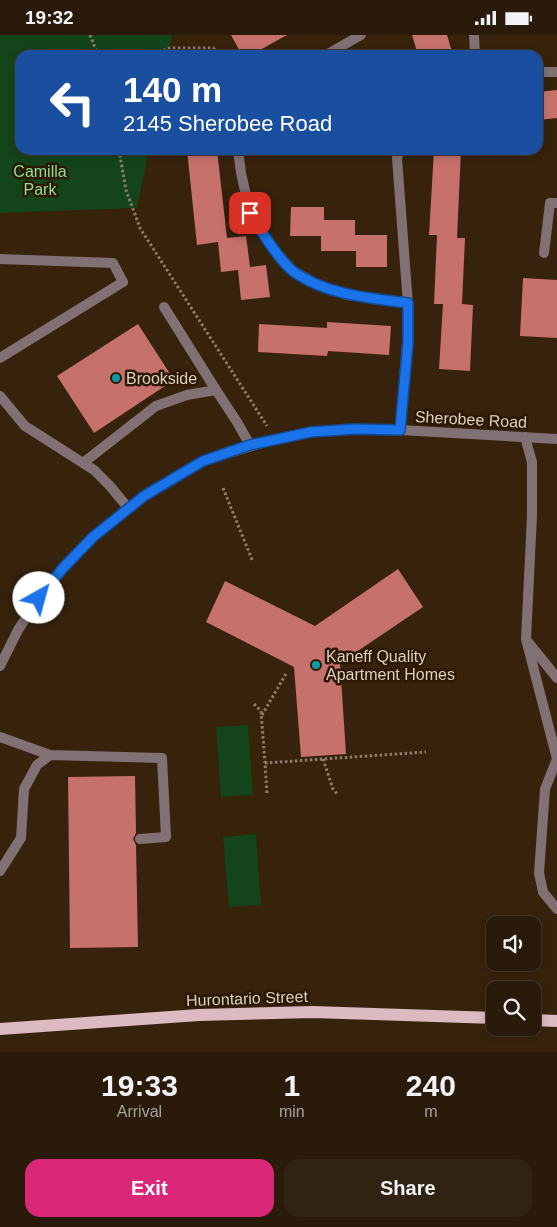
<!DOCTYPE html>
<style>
:root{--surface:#291a09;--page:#312312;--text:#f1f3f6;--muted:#a5a19c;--line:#45382a;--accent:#db2777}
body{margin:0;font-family:Arial,sans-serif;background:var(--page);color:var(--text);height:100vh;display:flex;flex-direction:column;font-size:19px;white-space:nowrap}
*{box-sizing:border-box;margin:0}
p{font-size:16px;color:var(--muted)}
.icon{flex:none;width:28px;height:28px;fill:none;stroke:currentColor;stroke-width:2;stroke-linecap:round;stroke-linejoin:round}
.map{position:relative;height:1017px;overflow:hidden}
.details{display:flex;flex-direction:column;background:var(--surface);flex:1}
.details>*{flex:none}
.hud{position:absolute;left:15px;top:15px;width:528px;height:105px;border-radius:15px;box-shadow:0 2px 8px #0003,0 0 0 1px var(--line);background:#1a4fa0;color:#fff;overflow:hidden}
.buttons{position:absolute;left:486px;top:881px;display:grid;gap:10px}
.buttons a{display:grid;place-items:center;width:55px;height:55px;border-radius:10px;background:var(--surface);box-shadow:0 2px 8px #0003,0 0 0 1px var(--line);font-size:25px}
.pin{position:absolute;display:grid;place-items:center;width:42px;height:42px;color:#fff;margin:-21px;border-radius:10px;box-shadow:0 2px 8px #0006}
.me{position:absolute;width:55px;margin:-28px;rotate:38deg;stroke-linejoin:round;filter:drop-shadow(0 0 4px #0008)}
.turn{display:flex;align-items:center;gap:18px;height:105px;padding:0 25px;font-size:22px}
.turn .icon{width:65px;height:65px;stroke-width:2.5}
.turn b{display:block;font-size:35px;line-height:42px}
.eta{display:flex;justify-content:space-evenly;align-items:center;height:85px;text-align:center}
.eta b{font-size:30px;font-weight:800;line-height:35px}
.cta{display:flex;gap:10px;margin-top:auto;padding:10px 25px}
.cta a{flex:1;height:58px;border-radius:15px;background:var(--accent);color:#fff;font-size:20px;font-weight:800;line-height:58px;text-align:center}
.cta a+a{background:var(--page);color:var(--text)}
.status{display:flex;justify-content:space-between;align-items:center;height:35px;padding:0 25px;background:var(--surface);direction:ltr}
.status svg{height:14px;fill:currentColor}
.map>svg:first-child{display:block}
.green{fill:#14441a}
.building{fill:#c7716c}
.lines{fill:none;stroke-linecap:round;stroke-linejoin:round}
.path{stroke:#8e7d6b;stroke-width:3;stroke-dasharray:2.5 2.5;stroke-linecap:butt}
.service{stroke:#817074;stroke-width:10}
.minor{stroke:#817074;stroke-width:10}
.primary{stroke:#dcbac2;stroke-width:12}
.route-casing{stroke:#114b97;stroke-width:12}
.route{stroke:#1a73e8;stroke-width:9}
.culture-dot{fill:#0f9aa8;stroke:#2c1803;stroke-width:2}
.labels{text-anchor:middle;stroke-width:5;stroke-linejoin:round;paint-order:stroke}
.park-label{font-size:16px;fill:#8ae08f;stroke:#2c1803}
.poi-label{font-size:16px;fill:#ddcfc2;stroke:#2c1803;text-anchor:start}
.street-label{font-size:16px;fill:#ddcfc2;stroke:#2c1803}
</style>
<div class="status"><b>19:32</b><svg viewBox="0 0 49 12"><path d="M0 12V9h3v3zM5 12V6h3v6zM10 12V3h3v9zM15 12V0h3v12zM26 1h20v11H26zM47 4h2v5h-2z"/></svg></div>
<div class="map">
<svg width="557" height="1017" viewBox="0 0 557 1017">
<rect width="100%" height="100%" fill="#37220c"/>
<path class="green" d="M0,0H172L168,20H20V115H149L137,173L0,178Z
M248,690L253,760L221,762L216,692Z
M256,799L261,870L229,872L223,802Z"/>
<path class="building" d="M231,0H287L251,20H242Z
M412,0H447L453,20H418Z
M557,55V83L538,85V57Z
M187,115H217L227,203L246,201L250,232L266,230L270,262L241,265L238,235L221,237L218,207L197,210Z
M434,115H461L457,203H465L462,269L473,270L470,336L439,334L443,269H434L437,200H429Z
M291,172H324V185H355V200H387V232H356V216H321V201H290Z
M523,243L557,245V303L520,301Z
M327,287L391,291L389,320L328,316L327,321L258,317L259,289L327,293Z
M138,289L174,345L94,398L57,341Z
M398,534L423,572L340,628L346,719L301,722L294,632L206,587L225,546L315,591Z
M135,741L136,798L133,804L136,810L138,912L70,913L68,742Z"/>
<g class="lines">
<path class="path" d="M90,0L98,20
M149,20L170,13H213L221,20
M119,115L126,155L140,193L267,391
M223,453L253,527
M254,669L261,676L265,728
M262,680L287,637
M323,724L333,754L338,760
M267,758L265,728L426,717"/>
<path class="service" d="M474,0L475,20
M326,20L361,0
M538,37H557
M238,115L241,138L250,178L272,212L293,236L315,248L347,260L408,268
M400,115L397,123L409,283L400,395
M544,218L550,168H557
M0,224L113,228L123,247L0,323
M164,272L216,355
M0,361L25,391L94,435L110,451L128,473
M525,402L532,427V480L526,604L557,724L545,754L539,838L543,857L557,874
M83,428L156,371L187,360L216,355L237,387L250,410
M528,607L557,643
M0,702L50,720
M0,836L21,803L24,754L37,730L50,720L162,723L166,802L140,804"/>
<path class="minor" d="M0,631L18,595L39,563L63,533L93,502L144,461L203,426L275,404L311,397L354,394L400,395L557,404"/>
<path class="primary" d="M532,985L557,986
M0,994L199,980L313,977L495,983"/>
</g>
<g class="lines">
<defs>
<path id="route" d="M39,563L63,533L93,502L144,461L203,426L250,410L311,397L354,394L400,395L408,308V268C369,263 327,260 294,237C279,226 260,194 250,178"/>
</defs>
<use href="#route" class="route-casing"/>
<use href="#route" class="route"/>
</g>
<g class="culture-dot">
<circle cx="116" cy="343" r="5"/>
<circle cx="316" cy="630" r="5"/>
</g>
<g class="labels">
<g class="park-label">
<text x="40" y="142">Camilla<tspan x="40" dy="18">Park</tspan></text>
</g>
<g class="poi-label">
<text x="126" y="349">Brookside</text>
<text x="326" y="627">Kaneff Quality<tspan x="326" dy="18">Apartment Homes</tspan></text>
</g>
<g class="street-label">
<text transform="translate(471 384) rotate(3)" y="6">Sherobee Road</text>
<text transform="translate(247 963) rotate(-2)" y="6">Hurontario Street</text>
</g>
</g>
</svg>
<div class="buttons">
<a><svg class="icon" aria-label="sound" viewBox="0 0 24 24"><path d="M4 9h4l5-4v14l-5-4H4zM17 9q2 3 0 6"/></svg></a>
<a><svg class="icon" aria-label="search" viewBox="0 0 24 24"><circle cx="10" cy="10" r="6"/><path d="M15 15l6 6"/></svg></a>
</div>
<div class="pin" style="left:250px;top:178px;background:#d93025"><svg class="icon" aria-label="arrive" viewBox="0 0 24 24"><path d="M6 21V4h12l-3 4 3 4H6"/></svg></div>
<svg class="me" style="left:39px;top:563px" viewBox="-20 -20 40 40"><circle r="19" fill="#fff"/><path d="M0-13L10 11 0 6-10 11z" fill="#1a73e8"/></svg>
<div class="hud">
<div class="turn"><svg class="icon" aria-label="left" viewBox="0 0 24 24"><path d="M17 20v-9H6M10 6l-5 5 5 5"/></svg><div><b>140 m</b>2145 Sherobee Road</div></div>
</div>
</div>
<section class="details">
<div class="eta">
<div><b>19:33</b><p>Arrival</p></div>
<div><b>1</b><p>min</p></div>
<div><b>240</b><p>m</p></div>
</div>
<div class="cta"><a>Exit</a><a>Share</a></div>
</section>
